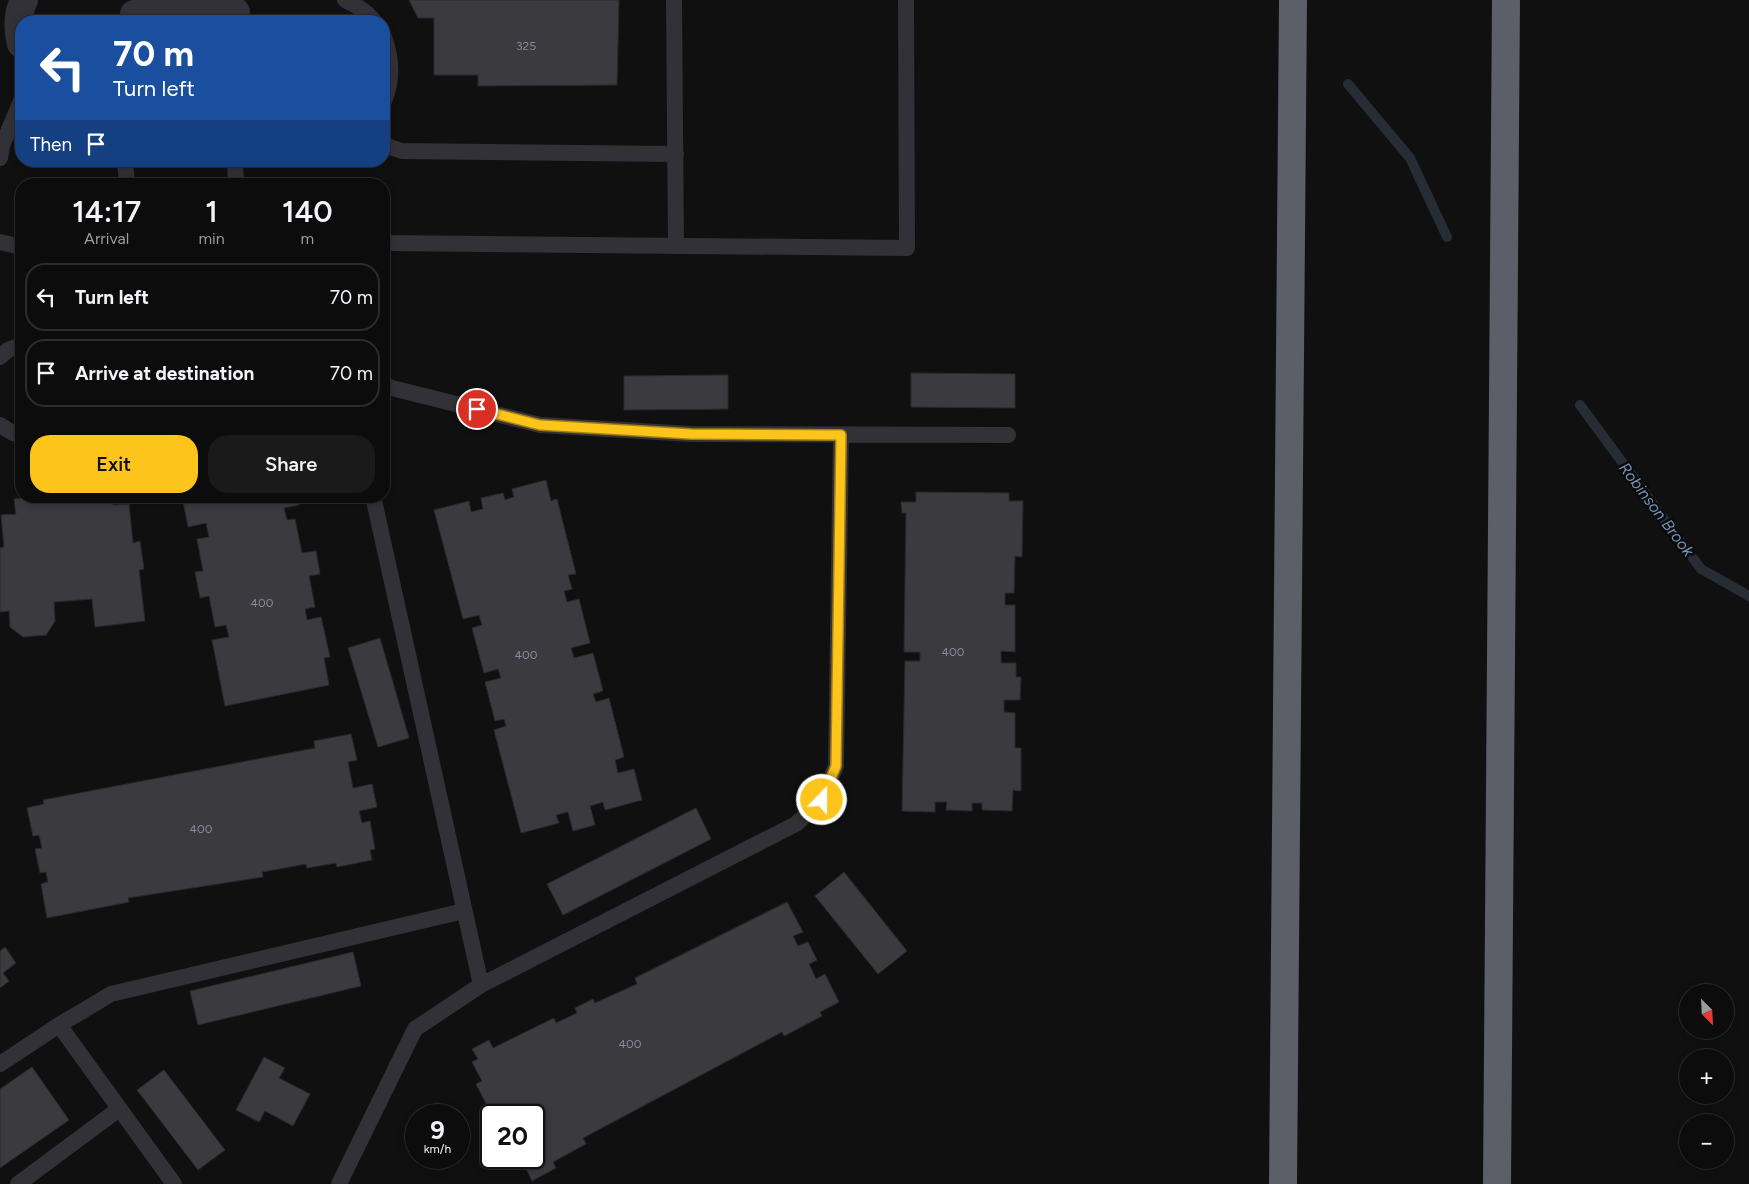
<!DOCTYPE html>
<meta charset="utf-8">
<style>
:root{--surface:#0c0c0d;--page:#1a1a1b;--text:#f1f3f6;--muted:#9a9b9d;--line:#2c2c2e;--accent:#fdc41c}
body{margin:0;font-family:Figtree,sans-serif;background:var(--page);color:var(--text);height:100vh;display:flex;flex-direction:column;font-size:19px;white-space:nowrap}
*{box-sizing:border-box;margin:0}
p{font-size:16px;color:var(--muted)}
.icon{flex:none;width:28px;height:28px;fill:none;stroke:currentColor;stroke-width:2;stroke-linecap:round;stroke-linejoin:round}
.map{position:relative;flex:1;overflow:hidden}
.sheet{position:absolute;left:15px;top:178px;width:375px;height:325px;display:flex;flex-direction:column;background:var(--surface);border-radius:20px;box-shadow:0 2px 8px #0003,0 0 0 1px var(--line)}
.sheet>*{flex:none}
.banner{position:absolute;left:15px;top:15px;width:375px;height:152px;border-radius:20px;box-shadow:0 2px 8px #0003,0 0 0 1px var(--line);background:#1a4fa0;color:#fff;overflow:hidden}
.needle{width:32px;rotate:156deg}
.tools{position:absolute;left:1679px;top:984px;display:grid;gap:10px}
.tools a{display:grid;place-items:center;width:55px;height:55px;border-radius:50%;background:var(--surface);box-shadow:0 2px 8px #0003,0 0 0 1px var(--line);font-size:25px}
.speed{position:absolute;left:405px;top:1104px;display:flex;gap:10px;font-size:25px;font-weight:700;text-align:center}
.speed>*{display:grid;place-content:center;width:65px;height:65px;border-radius:50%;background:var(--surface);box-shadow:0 2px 8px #0003,0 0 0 1px var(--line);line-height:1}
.speed small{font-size:12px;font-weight:400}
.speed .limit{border:2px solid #111;border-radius:8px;background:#fff;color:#111}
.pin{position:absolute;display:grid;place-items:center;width:42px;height:42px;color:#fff;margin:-21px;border:2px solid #fff;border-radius:50%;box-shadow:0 1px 5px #0007}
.me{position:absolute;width:55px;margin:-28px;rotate:22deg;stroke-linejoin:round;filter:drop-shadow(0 0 4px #0008)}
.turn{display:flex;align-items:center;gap:18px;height:105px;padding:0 15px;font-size:22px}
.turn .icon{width:65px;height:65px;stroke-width:2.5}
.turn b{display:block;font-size:35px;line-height:42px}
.then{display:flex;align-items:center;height:48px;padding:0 15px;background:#0003;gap:10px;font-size:19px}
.eta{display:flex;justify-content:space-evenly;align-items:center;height:85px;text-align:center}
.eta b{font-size:30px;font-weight:600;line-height:35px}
.primary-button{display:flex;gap:10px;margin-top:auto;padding:10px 15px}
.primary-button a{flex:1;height:58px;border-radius:20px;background:var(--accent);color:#111;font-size:20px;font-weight:600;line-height:58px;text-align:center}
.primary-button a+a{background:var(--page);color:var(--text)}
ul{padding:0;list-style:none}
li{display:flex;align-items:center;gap:15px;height:68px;margin:0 10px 8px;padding:0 5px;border:2px solid var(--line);border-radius:20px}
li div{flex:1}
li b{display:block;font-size:19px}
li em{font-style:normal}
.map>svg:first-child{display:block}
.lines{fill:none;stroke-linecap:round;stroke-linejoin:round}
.stream{stroke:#262d35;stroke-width:10}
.building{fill:#3a3a3f;stroke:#2a2a2e}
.service{stroke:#313137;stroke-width:16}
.minor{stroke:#313137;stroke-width:28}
.motorway{stroke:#5c5e68;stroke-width:28}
.route-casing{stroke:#a47f12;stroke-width:12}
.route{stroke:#fdc41c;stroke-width:9}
.labels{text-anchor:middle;stroke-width:5;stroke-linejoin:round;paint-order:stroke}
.number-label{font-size:12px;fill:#868a96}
.water-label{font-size:16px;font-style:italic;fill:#7490b2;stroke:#0b0b0c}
</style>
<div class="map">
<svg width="1749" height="1184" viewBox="0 0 1749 1184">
<rect width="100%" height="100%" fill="#101011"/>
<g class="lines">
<path class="stream" d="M1348,84L1410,158L1447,237
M1580,405L1701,569L1749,596"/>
</g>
<path class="building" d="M409,0H619L617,85L478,86V75H434V18H418Z
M911,373L1015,374V408L911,407Z
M728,375V409L624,410V376Z
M546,480L551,501L557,499L576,574L568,575L572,589L564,591L567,602L579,599L590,643L571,648L574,658L593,653L603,691L593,694L596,702L609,698L624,757L615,760L618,773L634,769L642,800L605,810L603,802L590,806L595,825L573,831L568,812L556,815L559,823L521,833L494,730L506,726L504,719L495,721L485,682L501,678L498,669L484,673L472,628L482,625L479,615L463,619L434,510L469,501L471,512L483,509L481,498L503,493L505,500L514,497L512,489Z
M916,492L1009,493V501H1023L1022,557L1015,556L1014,593H1005V605H1015V652L1001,651V663H1016V677H1021L1020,700H1004V712L1015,713V748H1021V791L1013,790L1012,811L982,810V803H972V811L946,810L947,802H935V812L902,811L905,661H920V652H904L906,513H902L901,502H916Z
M49,496H112L113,505L129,504L133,543L140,541L144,569L139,570L145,621L95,627L92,599L54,602L55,621L46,635L23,637L10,627L9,611L0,612V548L4,547L1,515L16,514L14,499Z
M182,496H298L299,505L284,508L287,520L295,519L302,553L316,551L320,574L309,576L315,607L305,609L307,620L321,617L330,657L324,658L329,685L225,706L212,640L229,637L226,625L215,627L209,596L200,598L195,572L203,571L197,539L209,537L206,523L188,527Z
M380,638L409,738L378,747L348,648Z
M351,734L357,760L348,762L353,788L372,784L377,807L359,811L362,823L370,821L375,849L370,850L372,860L337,867L336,863L307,868L306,864L262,872L263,877L128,898L129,902L47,918L41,884L48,882L46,872L40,873L35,849L42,848L39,835L33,836L27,808L44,804L43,800L315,748L314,741Z
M696,808L711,839L563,915L547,884Z
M844,872L907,951L878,974L815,896Z
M787,902L803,932L793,936L798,946L808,942L817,960L809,964L816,979L825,974L839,1002L820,1012L822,1016L784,1036L782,1032L583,1138L586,1144L553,1162L556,1168L532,1181L521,1158H534V1115H492L476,1084L482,1081L472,1062L478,1059L472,1049L489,1040L493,1048L554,1018L556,1023L577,1013L575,1008L593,999L595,1003L637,984L635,978Z
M5,947L16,963L3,973L9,981L0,988V951Z
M353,952L361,986L198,1025L190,991Z
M264,1057L285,1068L279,1078L310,1094L293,1126L265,1111L259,1122L236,1110Z
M32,1067L69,1120L0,1168V1089Z
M164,1070L225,1150L198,1170L137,1090Z"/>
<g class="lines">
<path class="service" d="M345,0C356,5 367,12 374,21
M674,0L676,246
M384,37C392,59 393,80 384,101
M384,145L402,151L676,154
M0,158L2,146L21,101
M125,161L127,184
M235,161L236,184
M0,242L21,247
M384,243L907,248L906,0
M0,357L8,350L21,345
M384,385L392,388L540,425L691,434L1008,435
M0,425L13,433L21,435
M373,496L481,985
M59,1025L174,1184
M0,1064L59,1025L111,994L464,911
M18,1184L119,1109
M339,1184L415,1029L481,985L796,824L822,800L836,766L841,435"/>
<path class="minor" d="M134,14L236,12
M21,44C17,29 17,15 24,0"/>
<path class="motorway" d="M1283,1184L1293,0
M1497,1184L1506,0"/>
</g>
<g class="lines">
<defs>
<path id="route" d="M477,409L540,425L691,434L841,435L836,766L822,800"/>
</defs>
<use href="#route" class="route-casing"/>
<use href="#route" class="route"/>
</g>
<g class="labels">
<g class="number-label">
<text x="526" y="50">325</text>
<text x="262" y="607">400</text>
<text x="953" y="656">400</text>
<text x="526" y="659">400</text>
<text x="201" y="833">400</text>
<text x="630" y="1048">400</text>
</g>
<g class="water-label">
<text transform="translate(1657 509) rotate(53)" y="6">Robinson Brook</text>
</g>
</g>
</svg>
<div class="tools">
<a><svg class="needle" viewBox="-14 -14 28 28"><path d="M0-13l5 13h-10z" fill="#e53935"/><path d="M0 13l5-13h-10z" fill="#9a9b9d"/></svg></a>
<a>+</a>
<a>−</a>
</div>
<div class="speed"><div>9<small>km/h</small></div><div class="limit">20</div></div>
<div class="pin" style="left:477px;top:409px;background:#d93025"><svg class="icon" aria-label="arrive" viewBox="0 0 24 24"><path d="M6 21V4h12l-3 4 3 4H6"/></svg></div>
<svg class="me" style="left:822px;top:800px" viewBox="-20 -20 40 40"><circle r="17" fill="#fdc41c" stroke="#fff" stroke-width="3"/><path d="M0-11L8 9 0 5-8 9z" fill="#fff"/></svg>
<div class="banner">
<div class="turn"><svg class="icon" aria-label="left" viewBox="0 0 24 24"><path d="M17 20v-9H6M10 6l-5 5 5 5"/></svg><div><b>70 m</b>Turn left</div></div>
<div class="then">Then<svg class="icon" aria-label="arrive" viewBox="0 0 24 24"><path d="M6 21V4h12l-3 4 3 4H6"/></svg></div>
</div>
<section class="sheet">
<div class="eta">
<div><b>14:17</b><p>Arrival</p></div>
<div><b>1</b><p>min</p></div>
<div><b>140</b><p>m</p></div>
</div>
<ul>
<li><svg class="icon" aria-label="left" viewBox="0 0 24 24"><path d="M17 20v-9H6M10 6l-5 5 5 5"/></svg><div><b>Turn left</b></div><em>70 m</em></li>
<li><svg class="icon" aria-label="arrive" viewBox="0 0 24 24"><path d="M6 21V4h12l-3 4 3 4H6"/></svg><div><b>Arrive at destination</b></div><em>70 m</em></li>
</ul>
<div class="primary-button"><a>Exit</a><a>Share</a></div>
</section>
</div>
